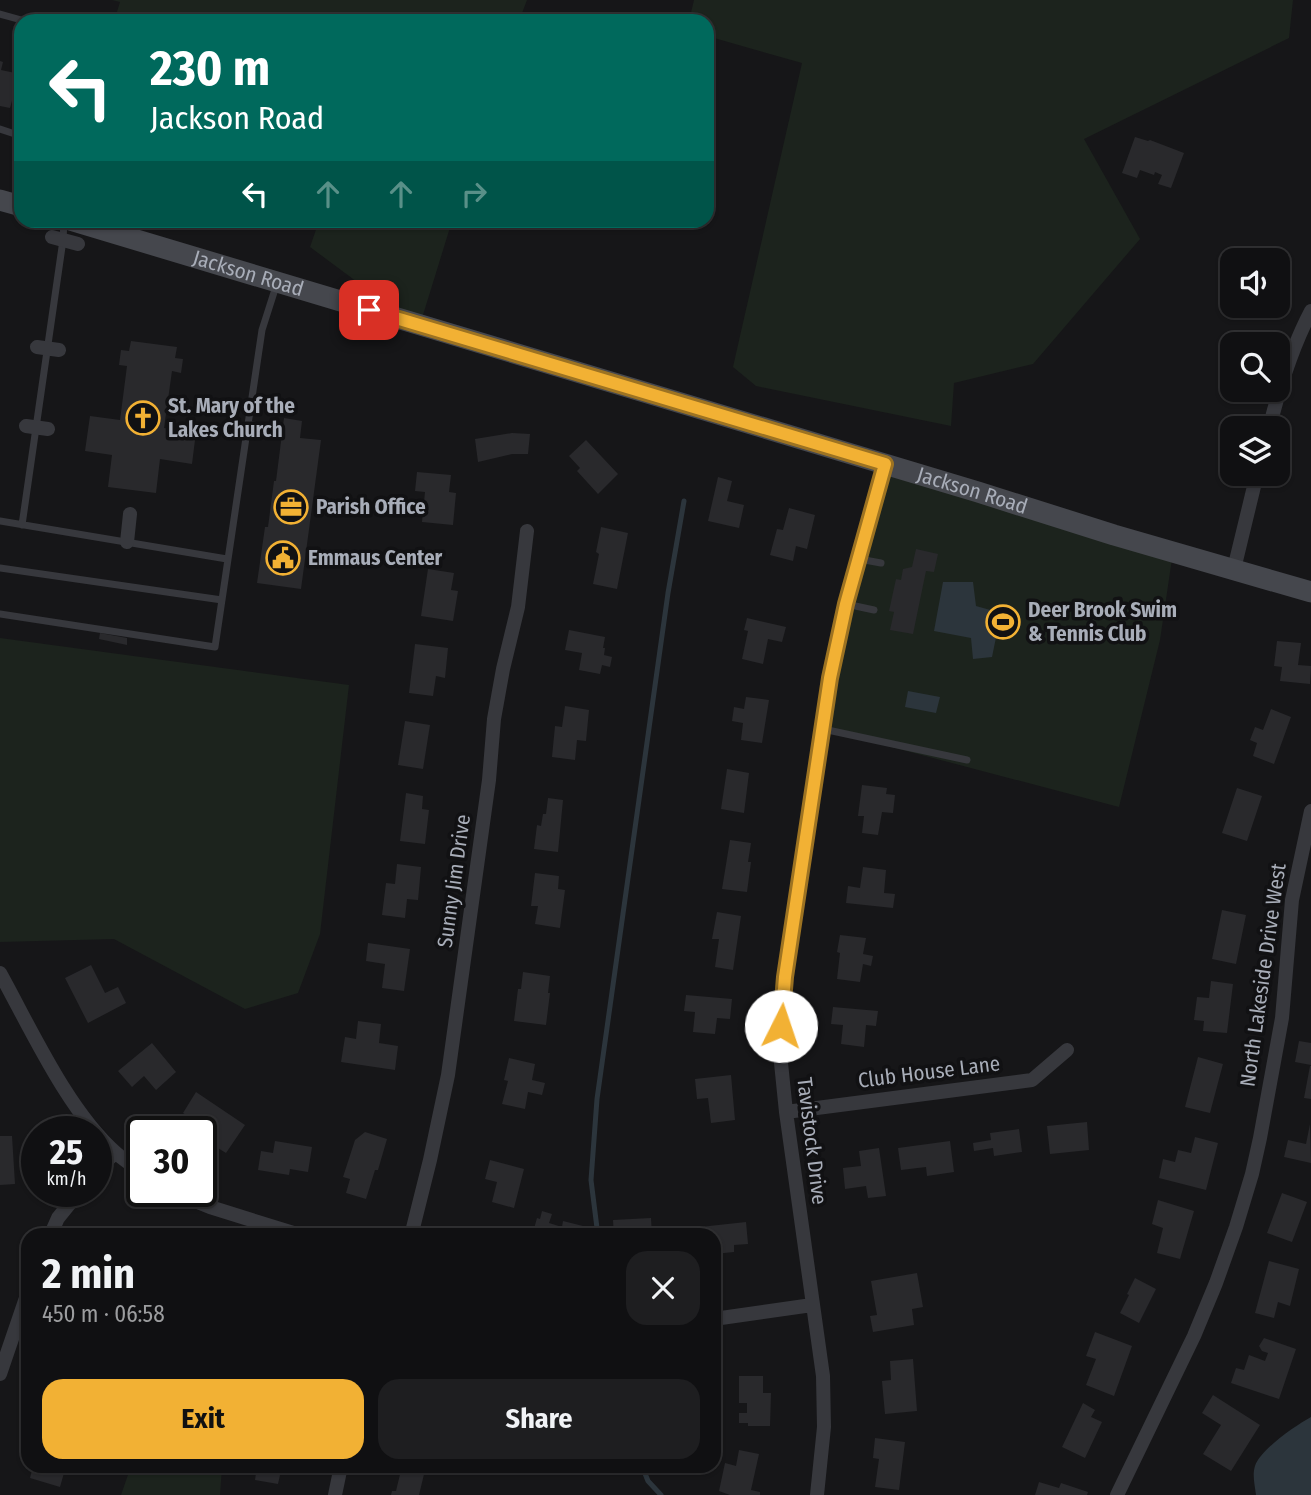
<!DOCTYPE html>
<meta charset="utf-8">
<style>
:root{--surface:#101012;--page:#1e1e20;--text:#f1f3f6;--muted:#9c9d9f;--line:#303032;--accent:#f2b134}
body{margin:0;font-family:"Fira Sans Condensed",sans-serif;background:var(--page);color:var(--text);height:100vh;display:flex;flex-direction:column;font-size:26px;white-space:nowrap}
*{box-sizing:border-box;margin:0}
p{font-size:23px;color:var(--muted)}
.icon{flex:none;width:38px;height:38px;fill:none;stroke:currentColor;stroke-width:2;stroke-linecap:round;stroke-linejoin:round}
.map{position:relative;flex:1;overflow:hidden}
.details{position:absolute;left:21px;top:1228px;width:700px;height:245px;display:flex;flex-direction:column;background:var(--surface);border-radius:21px;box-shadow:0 2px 5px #0004,0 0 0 2px var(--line)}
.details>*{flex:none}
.top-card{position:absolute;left:14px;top:14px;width:700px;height:214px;border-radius:21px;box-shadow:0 2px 5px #0004,0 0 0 2px var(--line);background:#00695c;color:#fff;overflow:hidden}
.tools{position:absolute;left:1220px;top:248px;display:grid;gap:14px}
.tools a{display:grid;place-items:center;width:70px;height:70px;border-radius:14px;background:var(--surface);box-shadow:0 2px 5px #0004,0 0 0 2px var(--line);font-size:35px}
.speed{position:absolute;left:21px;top:1116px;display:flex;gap:14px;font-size:35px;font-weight:700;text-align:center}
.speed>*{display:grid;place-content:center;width:91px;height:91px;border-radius:50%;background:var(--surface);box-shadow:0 2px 5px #0004,0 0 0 2px var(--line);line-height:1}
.speed small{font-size:18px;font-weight:400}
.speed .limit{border:4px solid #111;border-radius:10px;background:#fff;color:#111}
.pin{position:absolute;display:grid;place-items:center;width:60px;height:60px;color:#fff;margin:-30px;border-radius:14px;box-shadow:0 4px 10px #0006}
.me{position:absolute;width:77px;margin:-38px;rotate:4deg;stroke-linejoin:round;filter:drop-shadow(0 0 5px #0008)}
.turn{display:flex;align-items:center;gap:24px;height:147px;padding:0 21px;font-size:32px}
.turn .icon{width:91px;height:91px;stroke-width:2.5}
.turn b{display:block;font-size:49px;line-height:60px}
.lanes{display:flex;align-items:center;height:66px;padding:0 21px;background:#0003;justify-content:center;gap:35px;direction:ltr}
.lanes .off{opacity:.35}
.round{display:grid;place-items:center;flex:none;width:74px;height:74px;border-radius:21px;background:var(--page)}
.overview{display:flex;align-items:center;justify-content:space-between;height:119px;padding:0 21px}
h1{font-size:42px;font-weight:700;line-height:52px}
.primary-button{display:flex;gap:14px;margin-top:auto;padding:14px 21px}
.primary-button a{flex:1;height:80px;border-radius:21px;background:var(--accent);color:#111;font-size:28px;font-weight:700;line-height:80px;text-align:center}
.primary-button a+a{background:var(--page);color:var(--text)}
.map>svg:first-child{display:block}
.green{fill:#1c231d}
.water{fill:#2c353c}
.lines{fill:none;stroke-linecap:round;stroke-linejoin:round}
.stream{stroke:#2c353c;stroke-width:5}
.building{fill:#29292c}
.lane{stroke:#37383d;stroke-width:7}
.street{stroke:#37383d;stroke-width:14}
.secondary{stroke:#45474d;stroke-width:21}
.route-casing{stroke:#9d7322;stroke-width:18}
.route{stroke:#f2b134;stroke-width:12}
.labels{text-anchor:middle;stroke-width:7;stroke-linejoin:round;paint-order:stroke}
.street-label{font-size:21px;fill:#a8adb8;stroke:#111113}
.poi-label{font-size:21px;font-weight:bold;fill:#a8adb8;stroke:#111113;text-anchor:start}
</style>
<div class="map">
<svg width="1311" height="1495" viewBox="0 0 1311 1495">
<rect width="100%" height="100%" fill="#161618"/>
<path class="green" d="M112,0H527L519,21H114L120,2Z
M694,0H1293L1289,38L1084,139L1140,239L1033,364L954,383L951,426L756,386L733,367L802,63L707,36V21H689Z
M319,221H452L419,328L310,247Z
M885,464L1173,552L1160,640L1119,807L823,729Z
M0,638L349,685L320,934L298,993L245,1009L114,939L0,942Z
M131,1466L222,1467L220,1495H121Z"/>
<path class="water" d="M943,582H973L976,606L1001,613L992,657L973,659L971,638L934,631Z
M908,691L940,697L936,713L905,707Z
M1311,1417V1495H1256C1255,1486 1252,1475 1255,1466C1261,1449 1295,1426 1311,1417Z"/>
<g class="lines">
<path class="stream" d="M598,1236L591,1180L597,1099L668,593L684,501
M642,1466L648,1481L661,1495"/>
</g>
<path class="building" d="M0,61L3,62L1,70L20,74L17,86L20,87L18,98L13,97L10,108L0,106Z
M1135,137L1148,141L1150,140L1184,153L1171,188L1158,184L1162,175L1155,172L1154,175L1140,170L1137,178L1122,173Z
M131,341L177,347L175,358L183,359L181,373L172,371L164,428L196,432L192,464L160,459L156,493L108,487L112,455L85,451L90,416L120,420L127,366L119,365L121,350L129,351Z
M284,418L302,421L300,438L321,440L301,589L257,583L265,527H268L274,481H276Z
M512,433L530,434L528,454H512L478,462L475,439Z
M586,440L618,474L598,494L577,471L580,468L569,456Z
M417,472L451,475L449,492L456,493L453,525L422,522L425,492L415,491Z
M718,477L732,481L727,501L744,505L739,528L708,521Z
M789,508L815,515L807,549L796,546L793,561L770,555L777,529L783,530Z
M601,527L628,533L617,589L593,584L599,554L596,552Z
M916,549L938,554L934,572L926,571L913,634L890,630L894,612L889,611L896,579L901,580L903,569L912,567Z
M428,569L454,573L451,590L458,591L453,621L421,616Z
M747,618L786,627L782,642L768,639L763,664L742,659L748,631L744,630Z
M569,630L605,637L603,648H605L604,655L612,657L610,667L602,665L600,674L579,670L582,653L565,650Z
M100,633L127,638V645L99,639Z
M1277,641L1301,643L1298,665L1311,666L1310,684L1280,681L1282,667L1274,666Z
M415,644L448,648L445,678L436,676L433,696L409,693Z
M746,697L769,700L762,743L741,740L743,723L732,721L734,707L744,709Z
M565,706L589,710L586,741L577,740L575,760L552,757L555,726L562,727Z
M1271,709L1291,717L1274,764L1253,756L1257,743L1250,740L1255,727L1263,730Z
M405,721L430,725L423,769L398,765Z
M727,769L749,773L744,813L721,809Z
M862,785L887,788L886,794L895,795L893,813L882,812L878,835L862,833L864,816H858Z
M1237,788L1262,796L1247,841L1222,833Z
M406,793L423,796L422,809L429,810L425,844L400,841Z
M548,798L563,800L558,852L534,849L537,825L541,826L543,814H546Z
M730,840L751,843L748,862H751L747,892L722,889Z
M397,864L421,867L418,900L407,899L405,918L382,915L386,883L395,884Z
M863,867L886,870L884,893L895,894L893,908L846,903L848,886L860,888Z
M535,873L559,876L558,889L565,890L560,928L535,924L538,906H531Z
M1222,910L1246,915L1236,964L1212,959Z
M717,912L741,916L733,970L715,967L719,939H712Z
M840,935L866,938L863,954L873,956L871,966L863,964L860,982L837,979L840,953L837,952Z
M368,943L410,949L404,991L382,988L385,964L366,961Z
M91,965L105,993L118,987L126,1003L88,1023L65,978Z
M523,972L550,976L548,993H550L546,1025L514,1021L518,989H521Z
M1211,981L1233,984L1227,1033L1203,1031L1204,1021L1194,1020L1197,997L1209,998Z
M686,995L732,999L730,1019L717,1018L715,1034L693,1032L695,1012L684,1011Z
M833,1007L878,1011L876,1026L866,1025L864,1047L841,1044L843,1025L831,1024Z
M358,1021L381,1024L379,1043L398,1046L395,1070L341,1062L345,1037L356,1039Z
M1299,1041L1311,1043V1065L1295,1062Z
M152,1043L176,1072L156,1090L144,1076L132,1087L118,1071Z
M1198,1057L1223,1064L1210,1113L1185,1107Z
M509,1058L535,1064L532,1080L545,1083L542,1095L528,1092L525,1109L502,1104L508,1081L504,1080Z
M1310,1066H1311V1099L1304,1098Z
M731,1075L735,1120L711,1123L708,1098L697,1099L695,1079Z
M196,1092L245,1125L226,1153L213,1145L219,1137L183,1113Z
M1087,1122L1089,1150L1050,1154L1047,1126Z
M1310,1124L1311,1163L1284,1157L1288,1140L1306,1144Z
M1019,1129L1022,1152L994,1156L993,1148L974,1151L973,1143L991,1140L990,1133Z
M365,1132L387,1139L378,1170H375L366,1199L346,1193L350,1179L343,1177L355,1140Z
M0,1136H12L15,1184L0,1185Z
M1195,1137L1218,1143L1206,1190L1159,1178L1163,1159L1175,1162L1178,1150L1191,1153Z
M275,1141L312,1147L308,1172L290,1169L289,1175L258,1170L261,1151L273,1153Z
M950,1141L954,1172L927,1176L926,1167L901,1170L898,1148Z
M879,1148L886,1196L868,1198L866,1186L845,1189L843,1168L861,1166L859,1151Z
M490,1160L524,1169L514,1208L492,1202L497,1182L485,1179Z
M1282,1193L1307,1202L1292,1242L1267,1233Z
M1158,1200L1194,1211L1180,1259L1157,1253L1163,1228L1152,1224Z
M542,1211L552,1214L549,1223L562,1227L563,1221L587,1227L584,1236H532L537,1218L540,1219Z
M651,1218L652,1236H614L613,1220Z
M746,1222L748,1244L734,1245V1252L714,1254V1236H701L700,1227Z
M1269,1261L1299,1269L1290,1306L1278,1302L1274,1318L1255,1313Z
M917,1273L923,1307L912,1309L914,1325L873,1332L870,1316L877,1315L871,1281Z
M1135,1278L1156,1289L1139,1323L1120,1313L1129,1295L1127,1294Z
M1095,1332L1132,1346L1114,1396L1086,1385L1096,1359L1086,1356Z
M1264,1338L1296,1349L1279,1399L1231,1383L1236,1368L1244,1370L1249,1355L1265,1361L1268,1353L1262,1351L1259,1346Z
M913,1359L917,1411L885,1414L882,1381L891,1380L890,1361Z
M739,1376H763V1393H771L770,1426H748V1423H739V1413H747V1403H739Z
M1213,1395L1260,1425L1231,1471L1203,1454L1221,1425L1202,1413Z
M1083,1403L1095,1410L1091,1417L1102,1422L1085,1458L1062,1447Z
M875,1438L905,1442L899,1490L875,1487L879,1459L873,1458Z
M739,1450L759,1454L751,1490L760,1492V1495H730L719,1491L725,1463L736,1466Z
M33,1466H66L60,1487L30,1478Z
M257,1466H282L278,1484L255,1480Z
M402,1466H426L419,1495H391L392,1491H396Z
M1039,1482L1059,1488L1061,1483L1088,1492L1087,1495H1035Z"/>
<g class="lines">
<path class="lane" d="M0,14L25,21
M0,129L21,136
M248,424L259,426
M0,521L227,559
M22,525L63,240L64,220
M859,559L881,563
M0,568L222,600
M846,604L874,610
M0,614L215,647L262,330L277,283
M823,729L967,760"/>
<path class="street" d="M52,237L78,244
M37,347L59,350
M26,426L48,429
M1269,429C1279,389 1292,347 1311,311
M127,542L130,514
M1234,569L1257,474
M0,973C31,1029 68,1111 116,1153C124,1160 133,1166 142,1172
M786,1112L1032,1080L1067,1050
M96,1171L115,1153
M173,1192L210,1207L303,1236
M50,1236L58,1218L79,1192
M411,1236L430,1160L448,1075L489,780L494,719L503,669L518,607L527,531
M714,1319L812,1305
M0,1374L28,1292
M335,1495L341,1466
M817,1495L824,1427L823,1376L786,1112L780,1053L782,1002L830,678L846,604L885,464
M1117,1495L1194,1336L1216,1283L1236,1227L1252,1174L1260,1138L1282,1018L1292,900L1311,811"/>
<g class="secondary">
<path d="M0,200L21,206"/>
<path id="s1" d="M70,220L978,492L1114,535L1311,592"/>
</g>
</g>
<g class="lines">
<defs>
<path id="route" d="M369,310L885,464L846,604L830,678L785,977L781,1026"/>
</defs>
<use href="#route" class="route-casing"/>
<use href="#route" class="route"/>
</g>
<defs>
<symbol id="church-ring" viewBox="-11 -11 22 22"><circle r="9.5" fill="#111113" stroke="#f2b134" stroke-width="1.5"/><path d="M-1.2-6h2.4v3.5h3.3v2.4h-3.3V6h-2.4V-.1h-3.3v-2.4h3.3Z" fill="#f2b134"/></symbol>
<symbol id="office-ring" viewBox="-11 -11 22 22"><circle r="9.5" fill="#111113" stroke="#f2b134" stroke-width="1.5"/><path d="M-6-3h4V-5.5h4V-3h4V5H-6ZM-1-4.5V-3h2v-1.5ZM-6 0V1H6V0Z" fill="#f2b134"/></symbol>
<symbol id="civic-ring" viewBox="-11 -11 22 22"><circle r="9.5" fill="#111113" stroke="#f2b134" stroke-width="1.5"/><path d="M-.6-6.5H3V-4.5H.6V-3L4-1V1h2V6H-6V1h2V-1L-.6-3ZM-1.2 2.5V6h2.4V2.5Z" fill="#f2b134"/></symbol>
<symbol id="stadium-ring" viewBox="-11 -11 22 22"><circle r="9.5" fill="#111113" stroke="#f2b134" stroke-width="1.5"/><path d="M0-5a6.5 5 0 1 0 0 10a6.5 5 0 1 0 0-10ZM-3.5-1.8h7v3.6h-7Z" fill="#f2b134"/></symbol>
</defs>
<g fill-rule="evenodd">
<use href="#church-ring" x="124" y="399" width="38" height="38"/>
<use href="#office-ring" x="272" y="488" width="38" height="38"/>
<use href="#civic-ring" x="264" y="539" width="38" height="38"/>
<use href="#stadium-ring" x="984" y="603" width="38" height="38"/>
</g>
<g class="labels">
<g class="street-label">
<text dy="7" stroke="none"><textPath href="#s1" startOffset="186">Jackson Road</textPath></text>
<text dy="7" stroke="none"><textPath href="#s1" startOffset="942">Jackson Road</textPath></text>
<text transform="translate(454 881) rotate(-82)" y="7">Sunny Jim Drive</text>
<text transform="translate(1263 975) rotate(-82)" y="7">North Lakeside Drive West</text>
<text transform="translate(929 1072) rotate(-7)" y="7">Club House Lane</text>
<text transform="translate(812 1141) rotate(83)" y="7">Tavistock Drive</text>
</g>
<g class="poi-label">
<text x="168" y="413">St. Mary of the<tspan x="168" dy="24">Lakes Church</tspan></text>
<text x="316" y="514">Parish Office</text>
<text x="308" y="565">Emmaus Center</text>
<text x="1028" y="617">Deer Brook Swim<tspan x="1028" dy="24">&amp; Tennis Club</tspan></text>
</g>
</g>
</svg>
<div class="tools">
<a><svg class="icon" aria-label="sound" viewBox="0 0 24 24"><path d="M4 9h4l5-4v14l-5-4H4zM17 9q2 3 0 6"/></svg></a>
<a><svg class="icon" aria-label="search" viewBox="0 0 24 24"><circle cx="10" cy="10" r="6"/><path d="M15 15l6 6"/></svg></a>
<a><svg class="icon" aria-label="layers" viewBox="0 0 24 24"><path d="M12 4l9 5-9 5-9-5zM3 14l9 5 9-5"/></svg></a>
</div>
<div class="speed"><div>25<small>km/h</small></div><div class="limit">30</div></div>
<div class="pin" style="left:369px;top:310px;background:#d93025"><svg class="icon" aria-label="arrive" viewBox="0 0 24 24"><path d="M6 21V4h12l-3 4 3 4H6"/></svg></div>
<svg class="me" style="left:781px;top:1026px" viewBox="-20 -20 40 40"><circle r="19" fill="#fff"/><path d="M0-13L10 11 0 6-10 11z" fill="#f2b134"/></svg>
<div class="top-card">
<div class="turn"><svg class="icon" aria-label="left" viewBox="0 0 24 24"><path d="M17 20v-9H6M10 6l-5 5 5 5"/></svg><div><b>230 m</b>Jackson Road</div></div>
<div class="lanes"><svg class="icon" aria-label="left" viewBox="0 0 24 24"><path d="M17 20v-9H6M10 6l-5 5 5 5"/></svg><svg class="icon off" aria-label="ahead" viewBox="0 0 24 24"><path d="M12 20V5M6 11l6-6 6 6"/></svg><svg class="icon off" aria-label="ahead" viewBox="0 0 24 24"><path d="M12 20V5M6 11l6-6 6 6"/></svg><svg class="icon off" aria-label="right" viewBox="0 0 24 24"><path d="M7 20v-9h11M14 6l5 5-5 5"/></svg></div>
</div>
<section class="details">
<div class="overview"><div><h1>2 min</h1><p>450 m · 06:58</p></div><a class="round"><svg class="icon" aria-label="close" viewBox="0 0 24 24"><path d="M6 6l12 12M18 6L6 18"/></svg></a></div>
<div class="primary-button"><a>Exit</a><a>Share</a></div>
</section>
</div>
